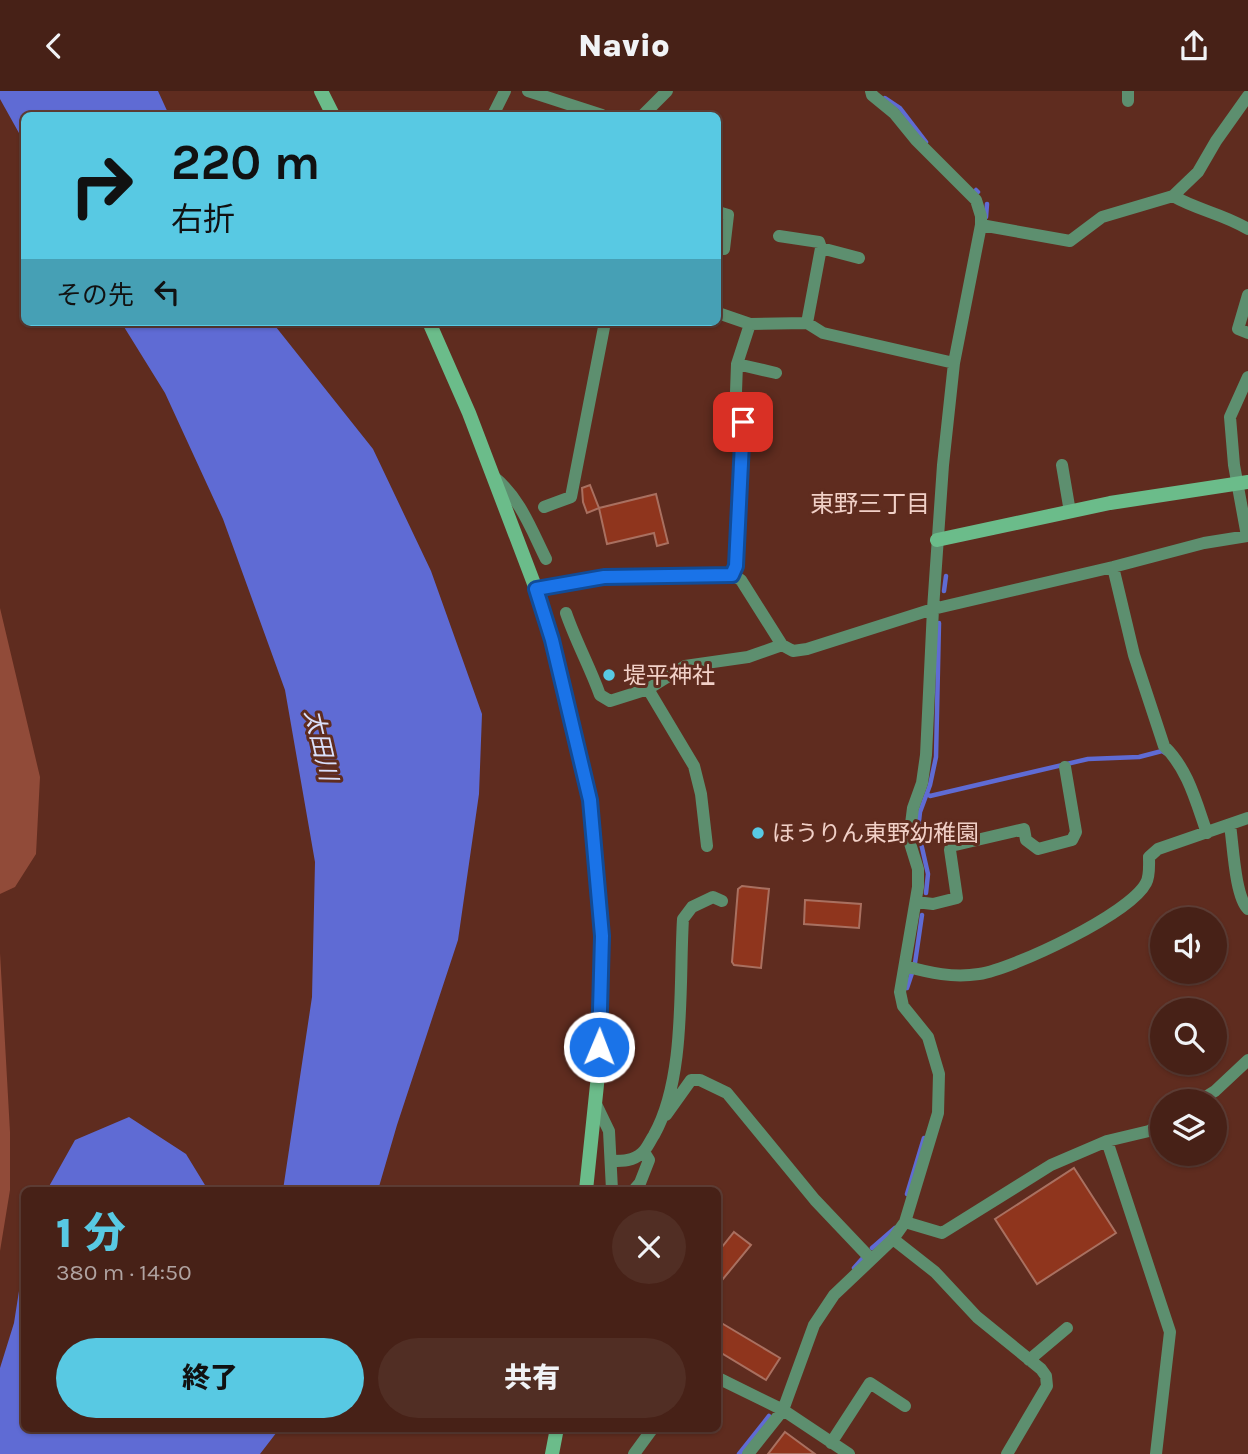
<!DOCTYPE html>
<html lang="ja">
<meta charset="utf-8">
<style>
:root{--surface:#472117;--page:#512e24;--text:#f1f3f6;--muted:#b0a3a1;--line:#5f3e36;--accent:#58c9e3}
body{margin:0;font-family:Karla,"Noto Sans JP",sans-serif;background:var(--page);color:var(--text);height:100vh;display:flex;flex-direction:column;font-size:26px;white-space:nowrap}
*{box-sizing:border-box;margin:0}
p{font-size:23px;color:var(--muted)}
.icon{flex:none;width:38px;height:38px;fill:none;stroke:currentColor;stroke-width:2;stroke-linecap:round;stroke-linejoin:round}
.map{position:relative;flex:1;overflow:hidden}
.side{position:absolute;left:21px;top:1096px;width:700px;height:245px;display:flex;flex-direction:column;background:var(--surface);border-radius:10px;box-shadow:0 2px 5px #0004,0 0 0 2px var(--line)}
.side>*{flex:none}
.banner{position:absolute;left:21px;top:21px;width:700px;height:214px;border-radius:10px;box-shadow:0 2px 5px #0004,0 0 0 2px var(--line);background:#58c9e3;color:#111;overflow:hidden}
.fabs{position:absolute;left:1150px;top:816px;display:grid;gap:14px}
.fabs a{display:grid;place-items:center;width:77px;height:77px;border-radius:50%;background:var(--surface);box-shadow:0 2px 5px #0004,0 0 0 2px var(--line);font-size:35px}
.pin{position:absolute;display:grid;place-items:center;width:60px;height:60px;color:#fff;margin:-30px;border-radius:14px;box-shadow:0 4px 10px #0006}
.me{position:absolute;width:77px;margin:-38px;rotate:1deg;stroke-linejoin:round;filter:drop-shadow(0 0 5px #0008)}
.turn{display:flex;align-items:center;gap:24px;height:147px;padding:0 35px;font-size:32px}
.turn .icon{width:91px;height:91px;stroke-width:2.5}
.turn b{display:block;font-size:49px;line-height:60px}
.then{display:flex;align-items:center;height:66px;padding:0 35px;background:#0003;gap:14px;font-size:26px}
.round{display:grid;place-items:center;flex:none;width:74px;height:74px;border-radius:37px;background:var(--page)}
.head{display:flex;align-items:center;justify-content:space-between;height:119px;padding:0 35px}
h1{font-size:42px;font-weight:800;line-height:52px;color:var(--accent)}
.button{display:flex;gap:14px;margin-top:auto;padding:14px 35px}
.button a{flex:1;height:80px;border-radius:42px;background:var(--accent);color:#111;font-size:28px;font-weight:800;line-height:80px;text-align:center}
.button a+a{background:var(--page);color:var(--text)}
header{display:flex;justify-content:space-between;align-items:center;height:91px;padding:0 35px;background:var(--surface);font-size:32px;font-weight:800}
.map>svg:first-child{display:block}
.green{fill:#914b39}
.water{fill:#5f6bd4}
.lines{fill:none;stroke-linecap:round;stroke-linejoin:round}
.stream{stroke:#5f6bd4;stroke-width:4.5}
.building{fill:#8f351d;stroke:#a97060;stroke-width:2}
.street{stroke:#5d8f6f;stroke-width:12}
.secondary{stroke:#6bbc8a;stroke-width:14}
.route-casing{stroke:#114b97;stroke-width:18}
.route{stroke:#1a73e8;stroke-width:12}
.poi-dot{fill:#58c9e3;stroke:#5f2c1f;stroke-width:2.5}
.labels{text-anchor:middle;stroke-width:6;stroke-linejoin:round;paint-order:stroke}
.poi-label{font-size:23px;fill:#f1d0c7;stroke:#5f2c1f;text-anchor:start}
.neighbourhood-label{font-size:24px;fill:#f1d0c7;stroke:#5f2c1f}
.water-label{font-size:24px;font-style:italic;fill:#dae0fc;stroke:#5f2c1f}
</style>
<header><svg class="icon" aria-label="back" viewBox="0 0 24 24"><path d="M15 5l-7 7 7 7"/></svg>Navio<svg class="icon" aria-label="share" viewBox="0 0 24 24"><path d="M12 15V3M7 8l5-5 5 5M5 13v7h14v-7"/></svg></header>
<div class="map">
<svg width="1248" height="1363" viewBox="0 0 1248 1363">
<rect width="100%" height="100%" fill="#5f2c1f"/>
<path class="green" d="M0,517L40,686L36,763L15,796L0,803Z
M0,862L10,1041V1099L0,1160Z"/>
<path class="water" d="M0,0H158L169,24H24V51L0,8Z
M121,231H272L373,358L431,480L482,623L479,703L458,849L397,1034L378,1099H283L312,906L315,771L285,599L223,428L165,302Z
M129,1026L186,1063L208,1099H47L75,1049Z
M24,1168V1337H280L260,1363H0V1277L14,1232Z"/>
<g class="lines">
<path class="stream" d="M885,7L900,17L926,51
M976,99L978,101
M986,126L987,113
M944,500L946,485
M927,703L930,705L1088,668L1139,666L1162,660L1165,662
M926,802L928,783L918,739L920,721L930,694L936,666L939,532
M915,872L922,824
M907,897L912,882
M907,1103L924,1047
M872,1157L895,1137
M854,1177L862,1168
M739,1363L769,1325"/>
</g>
<path class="building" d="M590,394L599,417L656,403L668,452L657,455L654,442L607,453L599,417L587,422L583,411L582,397Z
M742,795L769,798L761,877L734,874L732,871L738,798Z
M805,809L861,813L859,837L804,833Z
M1074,1077L1116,1142L1037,1193L995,1128Z
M734,1141L751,1154L718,1194V1161Z
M718,1230L780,1267L766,1289L718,1260Z
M785,1341L815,1363H768Z"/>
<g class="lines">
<path class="street" d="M528,0L602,24
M1128,10V0
M493,24L505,0
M643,24L667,0
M1173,105C1197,119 1224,123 1248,138
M718,121L728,124L724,158
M981,134L1070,150L1102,126L1173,105L1198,81L1216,50L1248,5
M779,145L819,151L821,157L859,167
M1248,204L1238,238L1248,242
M718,222L750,233L807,232L823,242L954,272
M807,232L821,157
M737,273L776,282
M1062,374L1070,421
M494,386C520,407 531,438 546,468
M544,416L571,406L605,231
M1247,445L1234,374L1230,326L1248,286
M1113,476L1134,564L1164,655C1188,678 1196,711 1207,742
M732,484L735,475L743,331L736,301L737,273L750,233
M536,498L604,486L732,484L741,489L782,554L793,560L807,558L933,518L1113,476L1204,452L1248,445
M566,522C576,551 590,576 600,604L610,610L648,598
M1230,734C1233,753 1235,806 1248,818
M707,755L701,703L694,675L648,598L685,575L748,566L782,554
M916,811L933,813L957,807L950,759L951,755L1024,738L1026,749L1038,758L1072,749L1076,741L1065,676
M905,875C930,882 953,887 979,883C1013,878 1130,823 1146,792C1150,785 1149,774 1149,766L1158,758L1248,727
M1199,1010L1215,1000L1248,969
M596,1013L609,1040L612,1099
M666,1024L691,989H700L727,1002L815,1109L871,1168
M1107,1050L1170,1241L1156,1363
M612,1070C623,1070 633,1070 642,1062C647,1058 650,1050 654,1044C686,987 679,893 683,828L692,816L713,806L722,810
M634,1099L640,1092L649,1069L644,1061
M905,1131L942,1142L1051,1074L1107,1050L1149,1040L1162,1032
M893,1148L935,1181L977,1226L1041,1278L1046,1285L1047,1295L1007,1363
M1029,1269L1067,1237
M718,1287L783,1319L849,1363
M831,1352L870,1292L905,1315
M634,1363L653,1337
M748,1363L783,1319L814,1234L834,1204L893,1148L905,1131L938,1022L939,983L928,946L903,915L900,901L918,796V778L909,749L913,717L922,692L926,664L933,518L943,374L954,272L981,134V125L976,109L916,49L894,22L872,4L871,0"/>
<path class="secondary" d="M321,0L333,24
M429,231L469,322L536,498L552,549L590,709L602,845L598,984L586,1099
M937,449L1110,412L1248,391
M552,1363L557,1337"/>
</g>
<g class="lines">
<defs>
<path id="route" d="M599,956L602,845L590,709L552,549L536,498L604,486L732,484L736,475L743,331"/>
</defs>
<use href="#route" class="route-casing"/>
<use href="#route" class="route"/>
</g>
<g class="poi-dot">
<circle cx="609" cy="584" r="7"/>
<circle cx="758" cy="742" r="7"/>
</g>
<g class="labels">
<g class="poi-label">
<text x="623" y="592">堤平神社</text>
<text x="772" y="750">ほうりん東野幼稚園</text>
</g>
<g class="neighbourhood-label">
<text x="870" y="421">東野三丁目</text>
</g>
<g class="water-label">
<text transform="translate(321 654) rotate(77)" y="8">太田川</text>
</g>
</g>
</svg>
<div class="fabs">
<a><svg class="icon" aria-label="sound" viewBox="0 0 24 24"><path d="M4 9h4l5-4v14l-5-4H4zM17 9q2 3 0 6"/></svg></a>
<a><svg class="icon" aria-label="search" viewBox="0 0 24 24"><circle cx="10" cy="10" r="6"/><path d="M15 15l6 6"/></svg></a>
<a><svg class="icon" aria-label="layers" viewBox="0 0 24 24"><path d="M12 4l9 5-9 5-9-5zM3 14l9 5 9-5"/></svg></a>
</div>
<div class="pin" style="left:743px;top:331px;background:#d93025"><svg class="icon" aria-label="arrive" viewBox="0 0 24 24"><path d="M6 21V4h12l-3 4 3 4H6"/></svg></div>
<svg class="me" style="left:599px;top:956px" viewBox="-20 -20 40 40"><circle r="17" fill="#1a73e8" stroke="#fff" stroke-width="3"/><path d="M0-11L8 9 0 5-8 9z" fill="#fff"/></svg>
<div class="banner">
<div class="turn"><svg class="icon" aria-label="right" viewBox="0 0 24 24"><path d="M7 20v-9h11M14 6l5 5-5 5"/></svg><div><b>220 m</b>右折</div></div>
<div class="then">その先<svg class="icon" aria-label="left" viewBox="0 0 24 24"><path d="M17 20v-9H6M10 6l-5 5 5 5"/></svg></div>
</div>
<section class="side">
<div class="head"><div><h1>1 分</h1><p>380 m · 14:50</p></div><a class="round"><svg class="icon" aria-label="close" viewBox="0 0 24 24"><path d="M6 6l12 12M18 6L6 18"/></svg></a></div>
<div class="button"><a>終了</a><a>共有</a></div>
</section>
</div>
